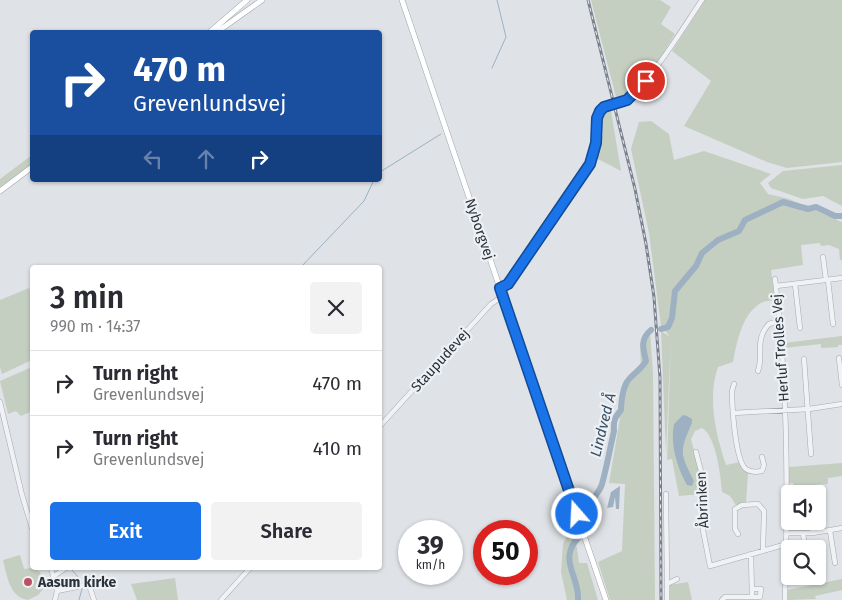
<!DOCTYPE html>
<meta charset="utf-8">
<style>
:root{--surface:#fff;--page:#f2f2f3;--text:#2b2b33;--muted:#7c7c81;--line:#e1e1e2;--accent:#1a73e8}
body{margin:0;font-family:"Fira Sans",sans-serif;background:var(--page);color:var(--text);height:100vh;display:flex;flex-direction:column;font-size:19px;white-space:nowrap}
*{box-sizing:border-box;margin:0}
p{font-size:16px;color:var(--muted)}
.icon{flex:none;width:28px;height:28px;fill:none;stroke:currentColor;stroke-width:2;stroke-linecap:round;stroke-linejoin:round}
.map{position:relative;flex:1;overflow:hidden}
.side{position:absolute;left:30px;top:265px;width:352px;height:305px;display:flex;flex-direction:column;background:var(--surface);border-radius:5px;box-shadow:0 1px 4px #0004}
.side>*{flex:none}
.banner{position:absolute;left:30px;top:30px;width:352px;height:152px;border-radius:5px;box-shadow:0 1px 4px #0004;background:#1a4fa0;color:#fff;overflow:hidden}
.tools{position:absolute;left:781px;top:485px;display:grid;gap:10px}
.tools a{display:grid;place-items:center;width:45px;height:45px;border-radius:5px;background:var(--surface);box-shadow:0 1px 4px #0004;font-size:25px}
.speed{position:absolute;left:398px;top:520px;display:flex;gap:10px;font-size:25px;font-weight:700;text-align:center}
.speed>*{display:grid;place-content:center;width:65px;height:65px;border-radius:50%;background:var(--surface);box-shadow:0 1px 4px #0004;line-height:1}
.speed small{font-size:12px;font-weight:400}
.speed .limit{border:8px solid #d22;background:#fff;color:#111}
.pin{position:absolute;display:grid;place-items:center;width:42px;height:42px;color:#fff;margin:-21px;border:2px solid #fff;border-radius:50%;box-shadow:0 1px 5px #0007}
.me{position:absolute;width:55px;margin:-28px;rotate:341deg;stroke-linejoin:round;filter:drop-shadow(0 0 4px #0008)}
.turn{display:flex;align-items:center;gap:18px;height:105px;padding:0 20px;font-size:22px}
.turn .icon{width:65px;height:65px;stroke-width:2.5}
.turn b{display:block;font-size:35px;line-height:42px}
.lanes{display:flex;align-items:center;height:48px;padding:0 20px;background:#0003;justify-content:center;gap:25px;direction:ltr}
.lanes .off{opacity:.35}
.round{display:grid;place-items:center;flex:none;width:52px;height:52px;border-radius:5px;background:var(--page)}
.head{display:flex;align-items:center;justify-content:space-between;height:85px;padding:0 20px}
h1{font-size:30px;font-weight:600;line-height:38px}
.primary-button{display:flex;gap:10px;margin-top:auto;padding:10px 20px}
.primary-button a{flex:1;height:58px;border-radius:5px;background:var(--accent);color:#fff;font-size:20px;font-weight:600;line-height:58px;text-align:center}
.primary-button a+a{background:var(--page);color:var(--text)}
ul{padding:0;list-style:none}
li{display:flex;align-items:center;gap:15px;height:65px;padding:0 20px;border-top:1px solid var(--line)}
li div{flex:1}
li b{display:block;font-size:19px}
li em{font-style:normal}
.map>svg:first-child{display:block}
.green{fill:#c5cfc1}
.water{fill:#9db1c2}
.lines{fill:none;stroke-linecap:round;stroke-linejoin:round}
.stream{stroke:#9db1c2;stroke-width:1}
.river{stroke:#9db1c2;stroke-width:6}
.minor-casing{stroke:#a5a9af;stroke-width:5.5}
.major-casing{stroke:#9fa7b0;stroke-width:6}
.minor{stroke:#f1f2f5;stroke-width:4.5}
.major{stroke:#fff;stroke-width:5}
.rail-casing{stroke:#7a828e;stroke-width:3}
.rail{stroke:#eef1f4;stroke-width:1;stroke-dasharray:4;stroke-linecap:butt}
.minor-bridge-casing{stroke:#a5a9af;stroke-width:5.5;stroke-linecap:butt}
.minor-bridge{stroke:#f1f2f5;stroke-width:4.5}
.route-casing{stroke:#114b97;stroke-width:12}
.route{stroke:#1a73e8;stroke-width:9}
.poi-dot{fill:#be5065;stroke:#eef1f4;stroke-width:2}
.labels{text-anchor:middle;stroke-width:4.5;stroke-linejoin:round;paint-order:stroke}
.street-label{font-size:14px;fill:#29313b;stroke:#eef1f4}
.poi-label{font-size:14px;font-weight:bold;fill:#29313b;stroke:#eef1f4;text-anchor:start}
.water-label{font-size:15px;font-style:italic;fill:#38516a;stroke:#eef1f4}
</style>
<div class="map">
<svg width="842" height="600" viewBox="0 0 842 600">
<rect width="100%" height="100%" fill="#dfe2e6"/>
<path class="green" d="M591,0H660L671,7L661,24L675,34C660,57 644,91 616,97Z
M705,0H842V162L787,168L767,162L684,126L711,81L672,51Z
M611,111L621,171L596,158L603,133L602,118L604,113Z
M651,121L669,134L674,160L704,151L771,174L760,183L768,194L789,199L842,222V260H840L839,249L829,245L821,246L820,243L801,245L803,265L771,270L775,300C771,300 767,301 763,302C742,312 737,342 733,362L718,367C707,398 716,435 726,465L740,462L744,470L748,473L746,503L736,505L730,496L722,492C721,478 716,435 702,428L695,431L691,439L700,475L702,494L679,496L672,459L667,460L671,337L666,453L661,331L670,337L661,326L649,233L631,149L639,122Z
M32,155V164L0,187V179Z
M842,165V206L823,196L803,199L771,188L768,183L783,171Z
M29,288L32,296V360L2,374L0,367V300Z
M650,332L653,373L655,600H610L598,562L622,551L625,484L609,483L620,418L618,417L627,387L641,369L640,344Z
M842,336V345H838V347L821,348V344L784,348L783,343Z
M32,367V411L21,416L16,411L8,414L0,381Z
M842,463V476L828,478V484L794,486L793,483H789V467Z
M571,528L577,548L579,563H587L598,600H567L561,572L563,544Z
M20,555L24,569L32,568L40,572L45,587L38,595L28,600C9,597 7,575 3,560Z
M175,578L178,600H137L131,584Z
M842,579V590L815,596L816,599L788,600L787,590Z
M688,582L692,600H670V585Z"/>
<path class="water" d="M683,415L687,416L692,419V423C679,452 680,453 694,481L692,486L687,485C677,467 670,444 674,424Z
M620,486L619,509H616L615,497L613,507L607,508L611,492Z"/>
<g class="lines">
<path class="stream" d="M492,68L506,37L497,0
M380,172L441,134
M300,268L364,201L374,180
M70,568L80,579L81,585
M79,600L82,589"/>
<path class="river" d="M661,329L668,327L672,318L675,291L696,266L702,253L718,240L739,231L745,220L783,202L808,209L816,207L835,216H842
M588,533C599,522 590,516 591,504C593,496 600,492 602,484C607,466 610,448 614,431C613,421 615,417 621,410C621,402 623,388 627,382C632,374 641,370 646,361C643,348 640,339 651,330
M578,600C580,576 556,559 580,536"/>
<defs>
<path id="minor" d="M622,102C645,92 686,23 702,0
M823,257L826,280
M775,279C788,385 788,493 785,600
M828,280L833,324
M795,284L800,328
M776,286L842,278
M500,288L507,284L590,164L596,143L598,114L604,107
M839,358L842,385
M804,359L811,454
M758,371C764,354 754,340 769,324L779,321
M734,384L732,391C732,405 735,461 746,469C750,472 757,472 762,471L764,465L762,457
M0,402L22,495L32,528
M733,413L809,409L842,404
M380,426L491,304L503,296
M696,452L702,475V525L710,566L787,544
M666,494L667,584
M812,521L813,533
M830,531L835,563
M787,533H813L842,528
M803,533L805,549
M738,534L735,529V509L742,505L758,504L764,511L763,550
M751,554L752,597H760L761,589H752
M51,568L57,591L55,600
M54,576L66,568
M57,591L86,585L90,588L94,600
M221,600L250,568
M667,600V584L677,579
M722,600L725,597H752"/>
<path id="major" d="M402,0L606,600
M210,32L247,0
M217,32L262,0
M0,191L32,167"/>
</defs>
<use href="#minor" class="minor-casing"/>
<use href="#major" class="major-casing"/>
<use href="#minor" class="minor"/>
<use href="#major" class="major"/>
<defs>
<path id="rail" d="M588,0L635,189L646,244L654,297L660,378L661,600"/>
</defs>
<use href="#rail" class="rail-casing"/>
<use href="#rail" class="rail"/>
<defs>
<path id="minor-bridge" d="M604,107L622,102"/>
</defs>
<use href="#minor-bridge" class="minor-bridge-casing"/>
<use href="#minor-bridge" class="minor-bridge"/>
</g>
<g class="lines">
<defs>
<path id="route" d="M577,514L500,288L508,284L590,164L596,143L597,118L600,111L604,107L627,100L646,81"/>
</defs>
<use href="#route" class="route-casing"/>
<use href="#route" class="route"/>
</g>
<circle class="poi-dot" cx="28" cy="582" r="5"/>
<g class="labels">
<g class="street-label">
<text transform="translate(480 229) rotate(71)" y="5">Nyborgvej</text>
<text transform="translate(780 348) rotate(-94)" y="5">Herluf Trolles Vej</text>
<text transform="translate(440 360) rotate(-48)" y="5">Staupudevej</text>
<text transform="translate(702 500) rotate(-93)" y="5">Åbrinken</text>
</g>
<g class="poi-label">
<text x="38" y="587">Aasum kirke</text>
</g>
<g class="water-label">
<text transform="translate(603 425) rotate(-76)" y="5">Lindved Å</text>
</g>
</g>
</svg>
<div class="tools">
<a><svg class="icon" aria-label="sound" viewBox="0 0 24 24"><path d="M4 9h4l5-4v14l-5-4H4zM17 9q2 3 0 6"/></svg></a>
<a><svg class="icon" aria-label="search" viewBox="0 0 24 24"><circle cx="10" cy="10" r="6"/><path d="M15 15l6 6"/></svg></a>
</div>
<div class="speed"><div>39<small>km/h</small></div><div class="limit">50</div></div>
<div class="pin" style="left:646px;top:81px;background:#d93025"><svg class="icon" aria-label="arrive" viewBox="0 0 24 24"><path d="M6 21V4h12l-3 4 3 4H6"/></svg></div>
<svg class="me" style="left:577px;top:514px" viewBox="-20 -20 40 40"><circle r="17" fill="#1a73e8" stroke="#fff" stroke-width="3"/><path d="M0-11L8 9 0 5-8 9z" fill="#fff"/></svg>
<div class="banner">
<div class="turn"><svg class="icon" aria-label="right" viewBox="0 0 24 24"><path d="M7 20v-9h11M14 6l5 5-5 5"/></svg><div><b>470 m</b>Grevenlundsvej</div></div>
<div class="lanes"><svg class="icon off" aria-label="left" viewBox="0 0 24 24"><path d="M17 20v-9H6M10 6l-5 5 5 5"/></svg><svg class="icon off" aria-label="ahead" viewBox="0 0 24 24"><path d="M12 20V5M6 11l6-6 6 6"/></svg><svg class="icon" aria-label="right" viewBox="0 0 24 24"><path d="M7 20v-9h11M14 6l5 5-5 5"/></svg></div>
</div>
<section class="side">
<div class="head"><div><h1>3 min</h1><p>990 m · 14:37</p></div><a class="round"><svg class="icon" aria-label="close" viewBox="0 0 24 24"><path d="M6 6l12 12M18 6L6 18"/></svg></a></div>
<ul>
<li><svg class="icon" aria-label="right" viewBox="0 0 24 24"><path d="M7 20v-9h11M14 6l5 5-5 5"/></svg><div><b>Turn right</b><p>Grevenlundsvej</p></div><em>470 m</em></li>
<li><svg class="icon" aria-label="right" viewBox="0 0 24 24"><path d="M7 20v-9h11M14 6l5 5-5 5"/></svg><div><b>Turn right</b><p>Grevenlundsvej</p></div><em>410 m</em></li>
</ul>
<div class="primary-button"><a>Exit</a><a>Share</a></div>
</section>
</div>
